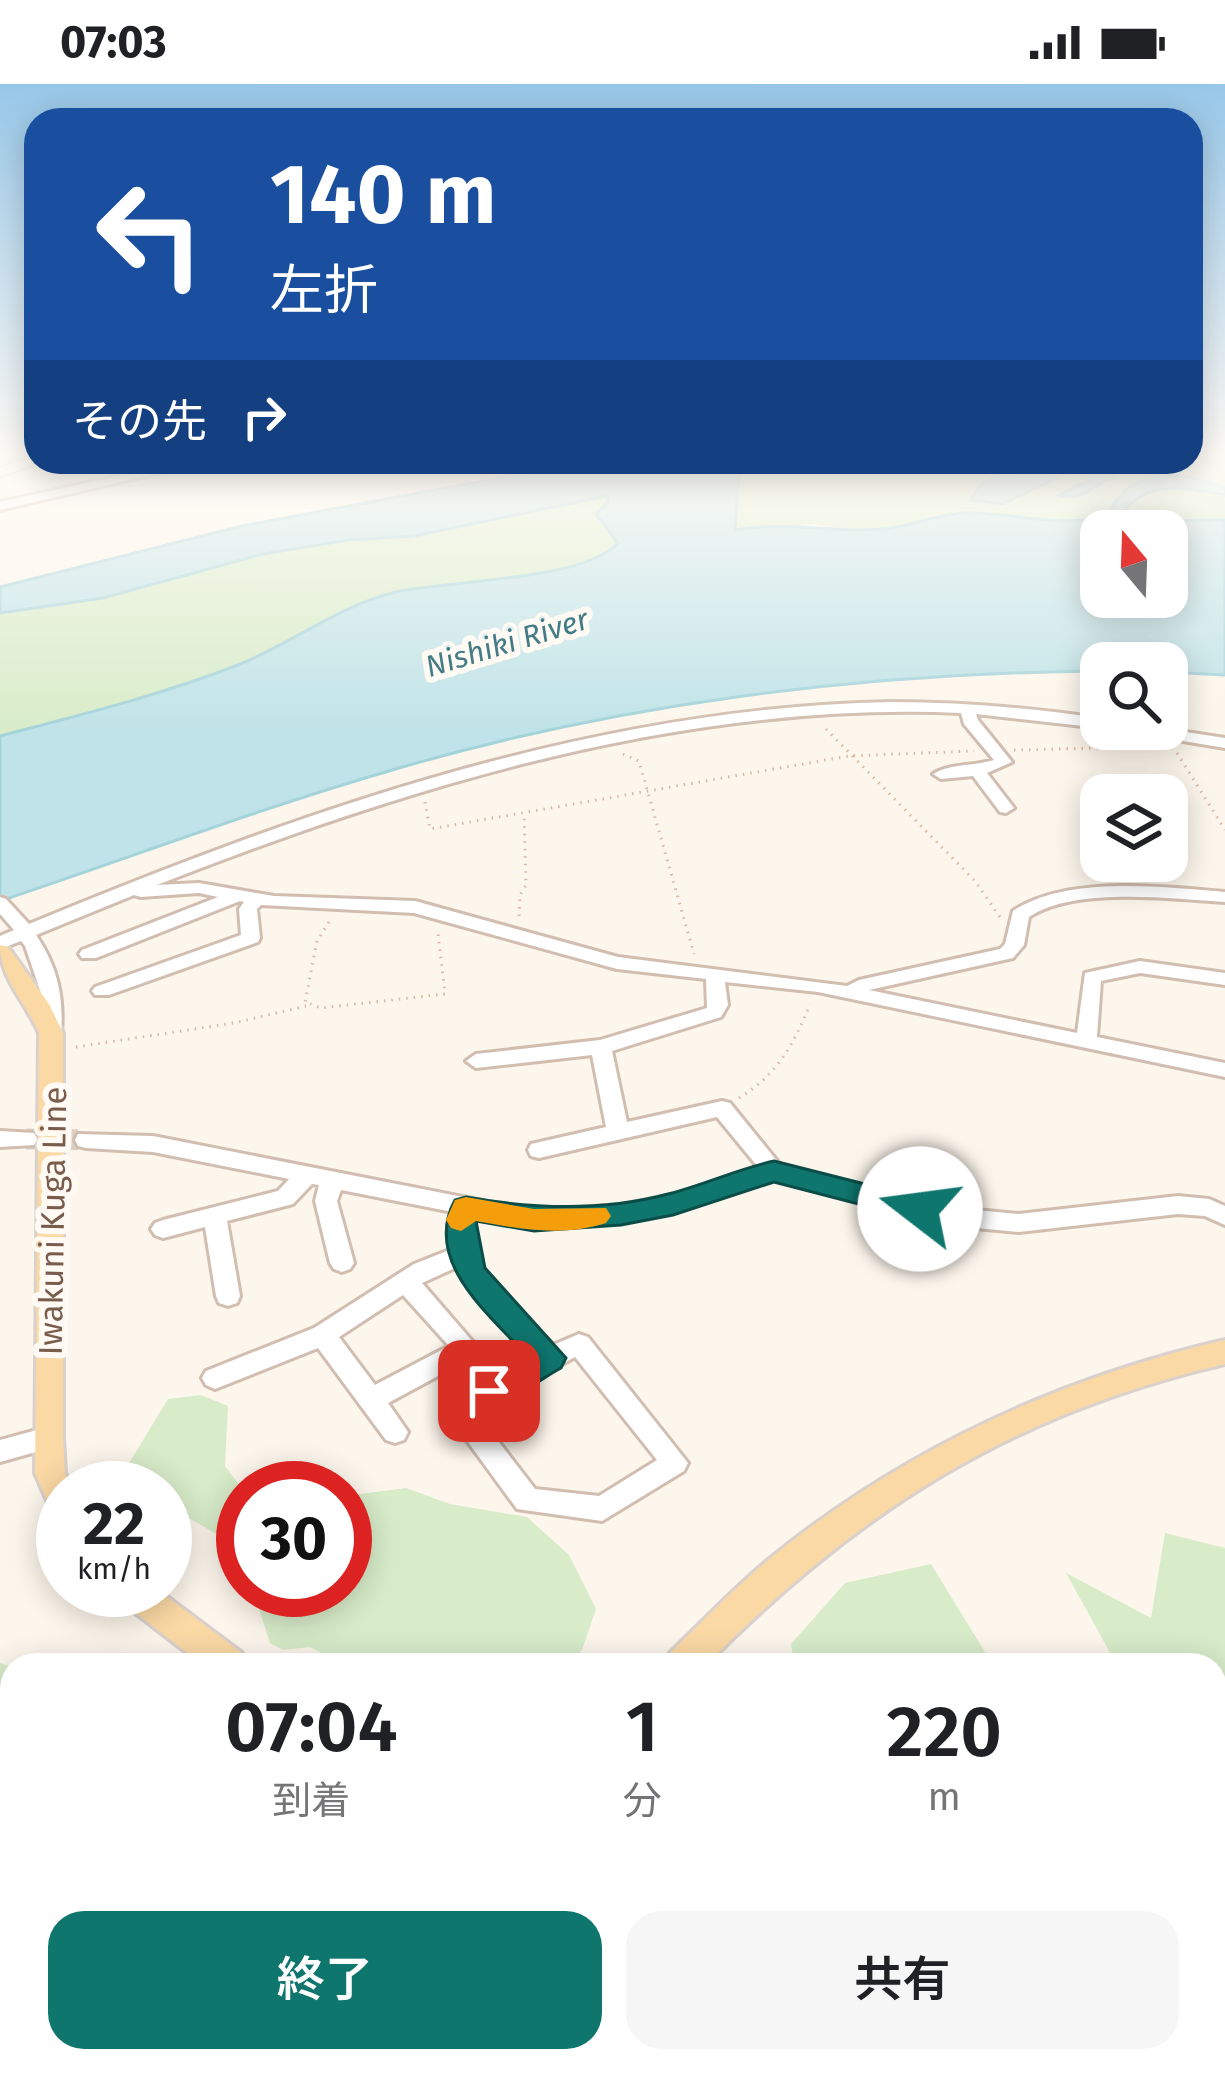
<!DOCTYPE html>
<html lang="ja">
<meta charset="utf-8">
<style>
:root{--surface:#fff;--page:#f6f6f6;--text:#202124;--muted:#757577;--accent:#0f766e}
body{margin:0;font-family:"Fira Sans","Noto Sans JP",sans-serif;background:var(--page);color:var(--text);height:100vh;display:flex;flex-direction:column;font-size:45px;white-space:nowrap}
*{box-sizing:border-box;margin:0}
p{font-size:39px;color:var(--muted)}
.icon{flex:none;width:66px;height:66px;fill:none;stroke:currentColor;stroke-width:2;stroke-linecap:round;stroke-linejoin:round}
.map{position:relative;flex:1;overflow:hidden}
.drawer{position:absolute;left:0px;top:1569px;width:1227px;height:420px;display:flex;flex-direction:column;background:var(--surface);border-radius:36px 36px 0 0;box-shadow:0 6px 30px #0003}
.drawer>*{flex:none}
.guide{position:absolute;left:24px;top:24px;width:1179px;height:366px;border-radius:36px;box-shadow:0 6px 30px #0003;background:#1a4fa0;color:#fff;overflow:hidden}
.needle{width:78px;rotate:341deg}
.controls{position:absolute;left:1080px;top:426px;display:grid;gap:24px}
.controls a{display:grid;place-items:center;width:108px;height:108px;border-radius:24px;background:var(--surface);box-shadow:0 6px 30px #0003;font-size:60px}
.speed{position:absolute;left:36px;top:1377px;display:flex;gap:24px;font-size:60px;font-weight:700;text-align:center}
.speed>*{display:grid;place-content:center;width:156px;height:156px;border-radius:50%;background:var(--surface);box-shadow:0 6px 30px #0003;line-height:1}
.speed small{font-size:30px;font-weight:400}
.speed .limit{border:18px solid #d22;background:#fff;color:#111}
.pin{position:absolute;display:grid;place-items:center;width:102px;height:102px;color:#fff;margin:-51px;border-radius:24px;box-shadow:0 6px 18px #0006}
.me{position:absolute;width:132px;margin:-66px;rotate:285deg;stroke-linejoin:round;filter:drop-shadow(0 0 9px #0008)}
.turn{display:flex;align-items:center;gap:42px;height:252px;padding:0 48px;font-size:54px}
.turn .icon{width:156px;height:156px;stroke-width:2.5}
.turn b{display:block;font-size:84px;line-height:102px}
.then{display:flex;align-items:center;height:114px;padding:0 48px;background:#0003;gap:24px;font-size:45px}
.eta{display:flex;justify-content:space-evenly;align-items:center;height:204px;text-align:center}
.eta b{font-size:72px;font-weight:600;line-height:84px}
.primary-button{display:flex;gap:24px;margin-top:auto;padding:24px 48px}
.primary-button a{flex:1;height:138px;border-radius:36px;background:var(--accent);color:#fff;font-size:48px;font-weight:600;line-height:138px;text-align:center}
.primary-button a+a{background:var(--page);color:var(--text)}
.status{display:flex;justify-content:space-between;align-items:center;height:84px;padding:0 60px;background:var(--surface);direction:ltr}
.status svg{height:33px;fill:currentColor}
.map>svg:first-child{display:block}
.green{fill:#d8ecc9}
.water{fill:#bfe3e8;stroke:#a5d3da;stroke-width:3;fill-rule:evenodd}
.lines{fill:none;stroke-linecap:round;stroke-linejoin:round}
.minor-tunnel{stroke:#dcd0c4;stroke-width:21;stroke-dasharray:21 10;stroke-linecap:butt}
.minor-casing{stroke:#d1beb0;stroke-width:6}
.major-casing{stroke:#dad1cd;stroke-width:6}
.path{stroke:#d9b8a5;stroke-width:3;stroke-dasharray:1.5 6;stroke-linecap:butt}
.minor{fill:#fff;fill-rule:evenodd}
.major{fill:#fbd9a5;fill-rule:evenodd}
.rail-casing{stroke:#b9a8c9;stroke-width:6}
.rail{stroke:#fffaf3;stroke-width:3;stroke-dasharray:10;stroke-linecap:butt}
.route{fill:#0f766e;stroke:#0a4d48;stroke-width:3}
.slow{fill:#f59e0b}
.labels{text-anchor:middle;stroke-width:12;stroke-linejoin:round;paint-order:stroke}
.far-water-label{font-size:30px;font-style:italic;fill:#437c86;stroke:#fffaf3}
.street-label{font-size:33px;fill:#7a5c4d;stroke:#fffaf3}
</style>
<div class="status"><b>07:03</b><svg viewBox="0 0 49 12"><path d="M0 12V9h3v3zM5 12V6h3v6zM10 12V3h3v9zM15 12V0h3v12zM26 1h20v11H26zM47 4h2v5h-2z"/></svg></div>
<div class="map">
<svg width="1225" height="1989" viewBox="0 0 1225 1989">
<rect width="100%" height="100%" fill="#fdf6ec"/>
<path class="green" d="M897,378H1056L1052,384L1005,388L1019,412L1072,387L1094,394L1083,402L1121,390L1225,378V403C1214,402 1208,397 1198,395C1160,385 1125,395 1108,431L1063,437L963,428L889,444L850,446L814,440L734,446L739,389L816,382L846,389Z
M1180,403L1225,411V436L1143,437L1122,431C1137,408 1153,405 1180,403Z
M606,412L618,459C583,497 449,496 396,508C338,521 293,559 238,581C161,611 80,631 0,652V529L103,514L263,470L348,456L414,452Z
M201,1311L228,1322L225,1382L243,1406V1477L221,1453L174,1425H165V1404H114L168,1315Z
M406,1404L450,1420L527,1433L569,1471L596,1525L582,1566L569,1581H343L310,1563L283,1566L270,1559L253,1506H345V1412Z
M1165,1449L1225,1464V1989H719V1977H1215V1581H1117L1066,1489L1151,1534Z
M931,1480L993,1581H795L791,1560L845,1499Z
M0,1579L12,1583V1977H197L191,1989H0Z"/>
<path class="water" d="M1191,370H1225V378L1120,390C1098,394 1087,419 1059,411L1093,394L1072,387L1002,420L971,416C985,385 1021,387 1051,384L1056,378H1191Z
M585,378H897L846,389L816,382L739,389L735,446C788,437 833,449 885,445C912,442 941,429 967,429C1015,428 1061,446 1108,431C1124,395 1160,385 1198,395C1208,397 1214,402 1225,403V411C1186,404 1147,393 1122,431L1143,437L1225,436V591L1167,588V579H1101V587C863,589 618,619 389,687C258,725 129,774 0,817V652C80,631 161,611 238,581C293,559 338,522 396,508C448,496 584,497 618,459L596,430L608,418L606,412L414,452L348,456L263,470L103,514L0,529V503L242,442ZM1101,447H1167V513H1101Z"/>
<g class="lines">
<path class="minor-tunnel" d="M26,1055L86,1056"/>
<defs>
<path id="minor" d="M36,372V378H40L0,392V384Z
M183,378H205L0,426V418Z
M890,618C961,618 1031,624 1101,634V644L976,630L978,636L1012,678L987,689L1014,724L1006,729L1000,728L973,692L941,695L933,690C948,680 975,682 994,676L964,640L961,629C684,617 412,701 157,801L199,799L274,812L415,817L618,873L847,902L859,896L1000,865L1005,860L1013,827C1067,791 1163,803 1225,808V818C1171,815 1075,802 1029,833L1024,861L1013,874L869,906L1077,949L1085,889L1140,877L1225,889V901L1140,889L1101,897L1097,953L1225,979V993L818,908L725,898L728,921L721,933L612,967L627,1038L722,1017L730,1019L781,1082L955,1124L1019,1130L1178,1112L1209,1115L1225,1122V1141L1205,1132L1178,1130L1019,1148L955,1142L774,1096L743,1102L673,1128L621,1139L534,1145L474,1133C461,1185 522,1227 553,1261L579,1250L588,1253L688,1379L684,1387L602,1437L517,1425L449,1332L445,1324L449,1316L532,1272L463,1196L457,1183L422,1199L479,1265L475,1272L388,1319L408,1348L404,1356L395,1359L386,1356L318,1264L215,1305L206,1301L202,1294L206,1287L314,1244L414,1180L452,1165L448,1140L453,1128L341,1106L337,1117L354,1179L350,1185L342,1188L334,1185L330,1179L315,1117L319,1101L312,1100L293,1120L227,1137L240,1212L237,1219L228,1222L219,1219L216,1212L205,1143L163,1154L155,1151L151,1145L155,1139L163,1136L278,1107L289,1095L153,1068L86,1064L78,1062L75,1056L78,1050L153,1052L534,1127L621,1121L670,1112L758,1083L717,1033L539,1074L531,1072L528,1066L531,1060L606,1043L592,971L476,984L466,977L476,970L600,956L707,924L706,895L617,885L414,829L261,821L257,825L260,854L258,858L109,911H95L92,907L95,903L241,851L239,825L244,818L240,817L96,874H82L79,870L82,866L218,813L199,809L141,813L134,811L36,851C57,882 64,912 61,949L51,956L41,949L42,912L25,862L21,857L0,865V852L14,846L0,830V813L6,815L29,840C302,727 591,624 890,618ZM403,1211L449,1262L375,1301L339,1253ZM575,1273L657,1376L599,1412L535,1405L475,1327Z
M1133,645H1167L1225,654V664L1141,650Z
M0,1047L34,1049L37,1055L34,1061L0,1063Z
M48,1343L57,1346L61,1354L57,1362L0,1378V1356Z"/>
<path id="major" d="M0,861L8,863L49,920L63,949V1354L65,1389L72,1404H63V1432L52,1428L35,1389L39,949C26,919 0,894 0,861Z
M1225,1256V1280C1011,1330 859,1426 706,1581H665L670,1569C705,1535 739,1499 778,1468C910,1363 1061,1294 1225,1256Z
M116,1506H158L242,1569L247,1581H203L120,1517Z
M351,1977H396L391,1989H347Z"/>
</defs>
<use href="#minor" class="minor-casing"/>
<use href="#major" class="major-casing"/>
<path class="path" d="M826,645L975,797L1002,836
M1014,666L1148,663
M1177,669L1225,746
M623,670L639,677L694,870
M425,718L430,745L849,672L974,667
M519,832L520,811L526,801L524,730
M329,838L317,857L305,918L321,924L445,910L438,849
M76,963L234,939L306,922
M739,1014C777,991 794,960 810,920"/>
<use href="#minor" class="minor"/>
<use href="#major" class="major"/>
<defs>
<path id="rail" d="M0,380L30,370"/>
</defs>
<use href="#rail" class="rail-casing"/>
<use href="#rail" class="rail"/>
</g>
<linearGradient id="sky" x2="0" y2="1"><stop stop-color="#97c7e8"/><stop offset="0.57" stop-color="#fefbf6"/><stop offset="1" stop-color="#fefbf6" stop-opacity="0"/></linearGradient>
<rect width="1225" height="648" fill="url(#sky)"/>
<path class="route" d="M774,1077L920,1114L930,1117L934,1125L930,1133L920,1136L774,1098L673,1131L621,1141L534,1147L476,1137L485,1184L566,1274L561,1284C538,1296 503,1326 477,1317L472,1307L477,1297L526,1271C489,1230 422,1177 455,1116L466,1113C533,1125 601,1128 668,1110C704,1101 737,1085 774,1077Z"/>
<path class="slow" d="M466,1113L534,1125L606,1124L611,1132L606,1139C563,1153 519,1145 476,1137L461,1147L451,1144L446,1136L455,1116Z"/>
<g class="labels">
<g class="far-water-label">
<text transform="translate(507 559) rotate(-17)" y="10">Nishiki River</text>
</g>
<g class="street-label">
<text transform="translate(52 1137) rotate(-89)" y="12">Iwakuni Kuga Line</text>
</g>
</g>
</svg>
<div class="controls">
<a><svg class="needle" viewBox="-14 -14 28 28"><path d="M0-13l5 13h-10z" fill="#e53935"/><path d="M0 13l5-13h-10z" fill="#757577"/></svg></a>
<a><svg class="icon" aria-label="search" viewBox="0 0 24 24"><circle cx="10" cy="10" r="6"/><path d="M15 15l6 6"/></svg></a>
<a><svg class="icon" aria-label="layers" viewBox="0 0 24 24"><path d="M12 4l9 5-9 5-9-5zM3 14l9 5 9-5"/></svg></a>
</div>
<div class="speed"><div>22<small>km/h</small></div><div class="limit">30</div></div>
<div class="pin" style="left:489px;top:1307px;background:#d93025"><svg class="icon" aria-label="arrive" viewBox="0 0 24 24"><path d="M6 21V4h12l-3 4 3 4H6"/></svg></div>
<svg class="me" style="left:920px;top:1125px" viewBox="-20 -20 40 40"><circle r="19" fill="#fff"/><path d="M0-13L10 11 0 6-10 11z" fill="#0f766e"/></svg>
<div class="guide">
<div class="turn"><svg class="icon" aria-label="left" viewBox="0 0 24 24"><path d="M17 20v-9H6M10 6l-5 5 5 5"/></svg><div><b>140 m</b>左折</div></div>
<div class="then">その先<svg class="icon" aria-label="right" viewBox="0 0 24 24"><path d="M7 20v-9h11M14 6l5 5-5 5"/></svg></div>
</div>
<section class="drawer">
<div class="eta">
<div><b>07:04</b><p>到着</p></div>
<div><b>1</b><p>分</p></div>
<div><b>220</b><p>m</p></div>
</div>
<div class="primary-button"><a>終了</a><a>共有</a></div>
</section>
</div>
